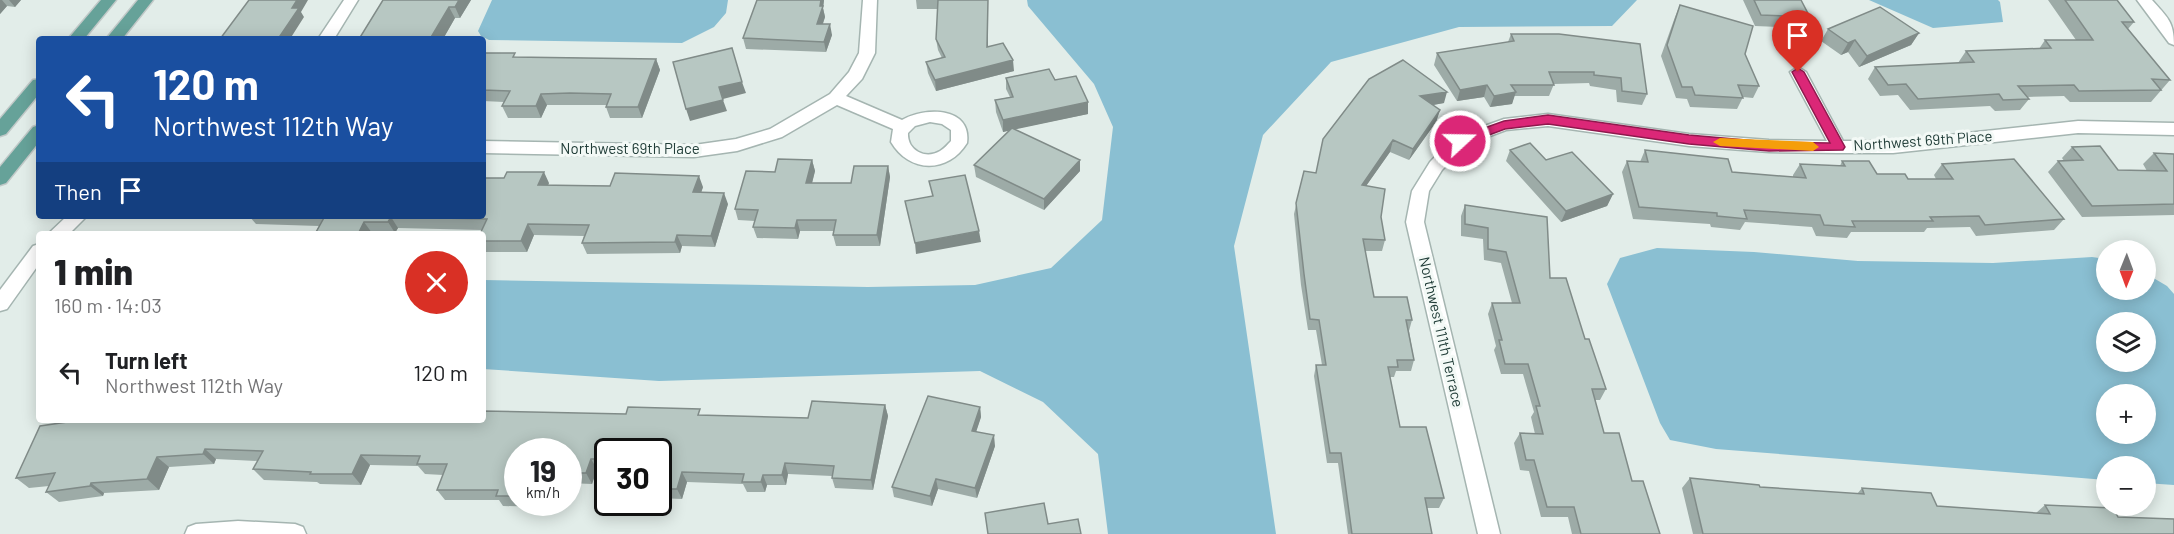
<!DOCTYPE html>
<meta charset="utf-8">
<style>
:root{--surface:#fff;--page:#f2f2f2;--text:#202124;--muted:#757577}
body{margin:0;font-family:Barlow,sans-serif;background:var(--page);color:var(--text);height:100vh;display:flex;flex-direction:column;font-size:22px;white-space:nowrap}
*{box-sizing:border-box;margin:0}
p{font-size:20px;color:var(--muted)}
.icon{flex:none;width:33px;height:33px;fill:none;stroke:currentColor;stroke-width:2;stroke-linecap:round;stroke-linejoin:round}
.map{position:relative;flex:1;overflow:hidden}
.details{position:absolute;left:36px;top:231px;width:450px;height:192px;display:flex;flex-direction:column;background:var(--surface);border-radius:6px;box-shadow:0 3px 15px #0003}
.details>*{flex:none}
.banner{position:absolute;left:36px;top:36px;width:450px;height:183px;border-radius:6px;box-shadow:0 3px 15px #0003;background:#1a4fa0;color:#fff;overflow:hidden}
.needle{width:39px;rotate:181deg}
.controls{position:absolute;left:2096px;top:240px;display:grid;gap:12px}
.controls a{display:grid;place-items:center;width:60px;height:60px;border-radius:50%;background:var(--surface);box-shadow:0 3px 15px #0003;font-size:30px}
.speed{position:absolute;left:504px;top:438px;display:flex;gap:12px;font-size:30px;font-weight:700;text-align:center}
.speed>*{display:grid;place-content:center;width:78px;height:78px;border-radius:50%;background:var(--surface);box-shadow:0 3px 15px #0003;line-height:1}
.speed small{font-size:15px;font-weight:400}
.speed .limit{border:3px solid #111;border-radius:9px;background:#fff;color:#111}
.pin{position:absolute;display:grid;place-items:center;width:51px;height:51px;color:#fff;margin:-62px -26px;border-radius:50% 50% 50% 0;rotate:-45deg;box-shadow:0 0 6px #0007}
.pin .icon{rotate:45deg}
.me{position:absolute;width:66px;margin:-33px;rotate:69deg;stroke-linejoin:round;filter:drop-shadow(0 0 4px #0008)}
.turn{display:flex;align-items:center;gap:21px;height:126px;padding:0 18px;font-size:27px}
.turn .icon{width:78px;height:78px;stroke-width:2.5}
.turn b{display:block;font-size:42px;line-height:51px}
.then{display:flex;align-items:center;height:57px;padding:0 18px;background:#0003;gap:12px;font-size:22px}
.round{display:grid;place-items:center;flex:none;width:63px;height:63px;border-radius:32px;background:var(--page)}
.overview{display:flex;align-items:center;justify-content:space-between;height:102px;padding:0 18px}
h1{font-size:36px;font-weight:800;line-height:45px}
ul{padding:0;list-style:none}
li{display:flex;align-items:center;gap:18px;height:78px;padding:0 18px}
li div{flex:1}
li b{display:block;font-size:22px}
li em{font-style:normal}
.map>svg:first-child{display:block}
.water{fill:#8abfd2;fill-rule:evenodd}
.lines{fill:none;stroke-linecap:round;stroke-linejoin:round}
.minor-casing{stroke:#a5b5b1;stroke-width:3}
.major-casing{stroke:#c1c9c8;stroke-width:3}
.minor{fill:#fff;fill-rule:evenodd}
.major{fill:#66a299;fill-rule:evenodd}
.wall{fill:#9daba7}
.shaded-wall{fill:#808b88}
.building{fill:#b7c7c2;stroke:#808b88;stroke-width:1.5}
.route{fill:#db2777;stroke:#8e194d;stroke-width:1.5}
.slow{fill:#f59e0b}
.labels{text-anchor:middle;stroke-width:6;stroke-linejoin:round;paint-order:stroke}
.street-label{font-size:15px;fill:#223e39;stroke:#f3f9f6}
</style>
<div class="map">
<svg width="2174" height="534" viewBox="0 0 2174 534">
<rect width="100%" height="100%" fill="#e2ede9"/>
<path class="water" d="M492,0H728L726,13L714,27L682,43L489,40L481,36L478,31Z
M1027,0H1637L1612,26L1459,27L1331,62L1263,135L1234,246L1276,534H1108L1098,454L1043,402L980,371L659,381L483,369V280L868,287L975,285L1051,268L1102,220L1113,127L1094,84L1028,6Z
M1869,0H1998L2000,2L2003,22L1933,28Z
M1657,248L1754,252L1858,261L1993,263L2092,257L2106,259V290H2145V273L2167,286L2174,294V485L2145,483V466H2106V480L1716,449L1670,440L1660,423L1607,284L1620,258ZM2106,322H2145V362H2106ZM2106,394H2145V434H2106Z"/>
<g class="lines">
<defs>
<path id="minor" d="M344,0H358L334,39H318Z
M863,0H877L875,53L862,79L846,96L902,120C924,107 972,106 967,143C948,174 909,173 891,142L893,129L837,105L782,137L737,151L694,157L483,153V141L694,145L736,139L770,129L830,94L849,72L859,53ZM930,122L942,124L951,130V141C948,144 944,149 940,151C925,160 907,150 908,133L915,126Z
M2137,0H2152C2167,17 2174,21 2174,45L2169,43Z
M1798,67L1806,72L1843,141H1893L2078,121L2174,123V135L2078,133L1893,153H1838L1769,152L1689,146L1548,126L1506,130L1466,145L1442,170L1429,191L1424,222L1500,534H1478L1406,222L1412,191L1430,162L1454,137L1504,119L1548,114L1689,134L1769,140L1827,141L1790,72Z
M67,216H87L69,234H48Z
M39,244V264L7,309L0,311V290L33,246Z
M238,521L295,524L303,527L306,534H185L188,527L196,524Z"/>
<path id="major" d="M101,0H116L84,39H68Z
M138,0H153L122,39H106Z
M39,79V94L6,134L0,136V119L33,80Z
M39,125V142L6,183L0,185V167L33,127Z"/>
</defs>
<use href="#minor" class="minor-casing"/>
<use href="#major" class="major-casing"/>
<use href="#minor" class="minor"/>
<use href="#major" class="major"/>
</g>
<path class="wall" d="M0,0H21L15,7L7,6L0,14Z
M383,0H471L460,18H455L443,39H359Z
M824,0L823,8L825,17L823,24L832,35L826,52L746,49L743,38Z
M916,0H988V46L1014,71L936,91L928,73L926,62L942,58L938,50L936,39L938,9H917Z
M1743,0H1801L1815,27L1808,38L1784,37L1779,27L1755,26Z
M2048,0H2117L2134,22L2128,29L2170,80L2151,102H2070L2064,96L2027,97L2029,99L2020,110L1995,111L1990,106L1910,110L1898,95L1880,96L1868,79L1875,67L1958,63L1966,51L2039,49L2045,40H2076Z
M1680,5L1745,54L1759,86L1753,98L1743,97L1737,109L1690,107L1687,99L1676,98L1661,56L1675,17Z
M1828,29L1919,33L1911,45L1859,67L1848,52L1841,55L1821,41Z
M1511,34H1559L1647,94L1642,105L1617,102L1616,90L1590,86L1589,83L1554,84L1549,96H1514L1512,104L1490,107L1484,97L1457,101L1434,65L1437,53L1508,42Z
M483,53L517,57L656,59L660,70L642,118H610L606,107V105H547L541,118H508L502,106L504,102L483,101Z
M1006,78L1055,80L1088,114L1014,129L1080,160V171L1044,210L976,177L974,165L1010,130L1003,132L996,112L995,100L1010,97L1006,89Z
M1369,79L1444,103L1432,105L1440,110L1436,122L1409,160L1390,152L1366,186L1381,217L1385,240L1382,251H1365L1374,297L1412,320L1409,331L1414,360L1411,371H1396L1394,377H1390L1400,427L1444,498L1439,508H1427L1432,534H1348L1338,463H1327L1314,376L1316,365H1322L1316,330H1308L1301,285L1294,214L1304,171L1316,173Z
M2072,147L2118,170L2147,171L2143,164L2154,153L2174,154V215L2082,217L2048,172L2058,161H2064L2062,158Z
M1510,150L1546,160L1613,194L1607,206L1561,222L1506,161Z
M1645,150L1732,172L1793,177V175L1800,164L1840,166L1842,161L1877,174L1908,179H1936L1934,175L1942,164L2064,219L2054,230L1976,236L1970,227L1927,228L1924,232H1851L1847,238L1816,236L1812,227L1745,222L1740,230L1711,227L1710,224L1633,219L1622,172L1627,161L1640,162Z
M812,160L815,171L812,183H851L888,166L890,177L880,246H836L833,235L834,231H800L798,239L757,238L753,227L755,221L738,220L735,209L775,172Z
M549,183L548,185L703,187L701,193L728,204L715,247L682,246L680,253L587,254L582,243L584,236L534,235L527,252H484L483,234L482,230L398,228L395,233L315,234L319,226L256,224L249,216H483Z
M1465,205L1550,278L1585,339L1606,389L1600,400H1595L1604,433L1632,481L1660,534H1572L1568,517H1541L1529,471L1520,470L1514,443L1520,433L1535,434L1531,417L1534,412L1523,374H1501L1494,350L1496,346L1488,314L1492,303H1512L1501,263L1484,260L1483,239L1461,236V216Z
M885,405L888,416L873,490L835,488L832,478V476L788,474L786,485H767L765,492H747L743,484L687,482L682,499L658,498V452H608V469H597L592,484L568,483V452H518V502H548L546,507L503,506L499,500H445L437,490L443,475L425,474L418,466L370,465L361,485L320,484L317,482L264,480L253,469L258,461L216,459L214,464L169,467L159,490L104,493L103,496L59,502L46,492L49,486L29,488L16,478L67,422L626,414L702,415L808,418Z
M980,407L981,417L976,432L995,446L977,498L938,489L932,506L894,497L892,487Z
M1690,478L1760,487L1857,494L1862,488L1937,506L2036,513L2045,505L2118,517L2174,534H1693L1682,488Z"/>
<path class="shaded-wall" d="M0,0H2L7,6L0,14Z
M9,0H21L15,7Z
M297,0H308L301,12L304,17L290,39H278L292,8Z
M459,0H471L460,18L455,7Z
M821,0H824L823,8L825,17L819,34L817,24Z
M988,0V58L987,47Z
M449,7L455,18L443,39H430Z
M830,24L832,35L826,52L824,42Z
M1919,33L1911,45L1859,67L1867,56Z
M1855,40L1848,52L1841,55L1848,43Z
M656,59L660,70L642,118L638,107Z
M1013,60L1014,71L936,91L935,80Z
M742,82L746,93L723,99L719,87Z
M1487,85L1484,97L1457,101L1460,90Z
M1447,92L1444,103L1417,108L1420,96Z
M1516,92L1512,104L1490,107L1494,96Z
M541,94L547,105L541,118L536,106Z
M723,100L727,111L690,121L686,109Z
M1088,102V114L1003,132V120Z
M1440,110L1436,122L1409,160L1413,149Z
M1393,140L1390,152L1359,196L1362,185Z
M812,160L815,171L809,195L806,183Z
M1080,160V171L1044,210V199Z
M888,166L890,177L880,246L877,235Z
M544,172L549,183L544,196L538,185Z
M699,176L703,187L697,204L693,192Z
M724,193L728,204L715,247L711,236Z
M1613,194L1607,206L1561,222L1566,211Z
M391,217L398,228L395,233L388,222Z
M797,220L800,231L798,239L795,228Z
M364,222L372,233L371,234H358Z
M528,224L534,235L527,252L521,241Z
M979,231L981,242L916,254L915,243Z
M677,235L682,246L680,253L675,242Z
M885,405L888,416L873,490L871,480Z
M980,407L981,417L973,441L972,431Z
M994,435L995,446L977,498L975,488Z
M205,449L216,459L214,464L203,454Z
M361,455L370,465L361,485L352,474Z
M157,457L169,467L159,490L147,479Z
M591,459L597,469L592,484L586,473Z
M785,463L788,474L786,485L782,475Z
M682,472L687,482L682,499L677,489Z
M763,475L767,485L765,492L761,482Z
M936,479L938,489L932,506L930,496Z
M91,483L104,493L103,496L90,486Z"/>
<path class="building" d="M249,0H297L292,8H299L278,39H220Z
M383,0H459L455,7H449L430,39H359Z
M757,0H821L820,6H823L817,24H830L824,42L743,38Z
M938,0H988L987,47L1003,43L1013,60L935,80L926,62L945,57L936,39Z
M1754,0H1801L1815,27L1790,26L1785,16L1761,15Z
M2065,0H2117L2134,22H2122L2170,80L2152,79L2161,90L2079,91L2074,85L2018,86L2029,99L2003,100L1999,94L1918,99L1906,84L1888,85L1875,67L1974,62L1966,51L2051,48L2045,40H2093Z
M1680,5L1753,26L1745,54L1759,86L1738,85L1743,98L1695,95L1692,87H1682L1667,45Z
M1880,7L1919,33L1867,56L1855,40L1848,43L1828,29Z
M1511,34H1559L1640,44L1647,94L1622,91L1621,78L1594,75V72H1549L1554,85H1511L1516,92L1494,96L1487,85L1460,90L1437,53L1514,41Z
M732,48L742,82L719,87L723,100L686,109L673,62Z
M483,53H515L513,57L656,59L638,107H606L611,94L570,93L541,94L536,106H502L510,91L483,90Z
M1403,60L1447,92L1420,96L1440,110L1413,149L1393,140L1362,185L1385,189L1381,217L1385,240L1363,239L1374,297H1407L1412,320H1406L1414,360H1397L1398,367H1388L1400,427H1426L1444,498H1425L1432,534H1352L1341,453H1330L1316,365H1326L1319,320L1310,319L1304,274L1296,203L1304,171L1316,173L1323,139L1369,79Z
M1049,69L1055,80L1076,76L1088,102L1003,120L995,100L1013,97L1006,78Z
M1012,128L1080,160L1044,199L974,165Z
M1530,143L1546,160L1572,152L1613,194L1566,211L1510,150Z
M2100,146L2118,170L2167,171L2154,153L2174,154V204L2092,206L2058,161L2083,160L2072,147Z
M1645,150L1728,159L1732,172L1806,178L1800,164L1845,166L1842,161H1869L1877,174H1905L1908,179H1953L1942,164L2014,159L2064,219L1985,225L1979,216L1930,217L1933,221H1852L1855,227L1824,225L1820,215L1744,210L1747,219L1717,216V213L1639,207L1627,161L1648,162Z
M778,159L812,160L806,183H851L854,166H888L877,235H833L836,220H797L795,228L753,227L758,210L735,209L746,171L775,172Z
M507,172H544L538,185L610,186L615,173L699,176L693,192L724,193L711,236L677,235L675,242L582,243L589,225L528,224L521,241H483V234H480L487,219L391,217L388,222H364L358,234H315L325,216H483V178H504Z
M965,175L979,231L915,243L905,201L933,196L929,181Z
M1465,205L1547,217L1550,278H1566L1585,339H1589L1606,389H1592L1604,433H1619L1632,481H1643L1660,534H1581L1574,507H1547L1534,460H1526L1520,433L1543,434L1536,406H1540L1528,364H1505L1499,340H1502L1492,303H1520L1506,252L1488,249V228L1465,224Z
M928,396L980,407L972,431L994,435L975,488L936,479L930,496L892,487Z
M812,401L885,405L871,480L832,478L834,466L785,463L782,475H763L761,482H742L744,474L682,472L677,489H658V452H608V459H591L586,473H568V452H518V496H496L498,490H437L447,464H417L420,456L361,455L352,474H310L311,472L253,469L263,451L205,449L203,454L157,457L147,479L91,483L90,486L46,492L55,473L16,478L40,426L67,422L68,420H483V411L626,414L628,407L700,409L698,415L808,418Z
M1690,478L1759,485L1760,487L1864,494L1862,488L1931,493L1937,506L2050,514L2045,505L2113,508L2118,517L2174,519V534H1703Z
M1044,503L1048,524L1078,519L1081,534H988L985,513Z"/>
<path class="route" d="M1798,68L1804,72L1845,147L1843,150L1769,151L1689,144L1548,124L1505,129L1460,146L1454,141L1456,138L1504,121L1548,115L1689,135L1769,142L1830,143L1792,72Z"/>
<path class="slow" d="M1720,138L1813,142L1819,147L1813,151L1720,146L1713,142Z"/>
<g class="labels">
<g class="street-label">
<text transform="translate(1923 141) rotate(-4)" y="5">Northwest 69th Place</text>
<text x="630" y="154">Northwest 69th Place</text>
<text transform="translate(1441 332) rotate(77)" y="5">Northwest 111th Terrace</text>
</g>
</g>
</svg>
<div class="controls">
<a><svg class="needle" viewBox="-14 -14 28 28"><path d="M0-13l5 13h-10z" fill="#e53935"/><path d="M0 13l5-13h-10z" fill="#757577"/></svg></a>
<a><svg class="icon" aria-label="layers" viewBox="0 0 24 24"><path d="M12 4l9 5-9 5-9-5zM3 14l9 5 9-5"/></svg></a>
<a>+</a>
<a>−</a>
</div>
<div class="speed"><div>19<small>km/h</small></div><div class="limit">30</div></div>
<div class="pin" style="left:1798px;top:72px;background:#d93025"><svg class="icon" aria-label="arrive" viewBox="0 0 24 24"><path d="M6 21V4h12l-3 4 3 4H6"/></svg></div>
<svg class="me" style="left:1460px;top:141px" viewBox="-20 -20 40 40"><circle r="17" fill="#db2777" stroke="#fff" stroke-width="3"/><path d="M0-11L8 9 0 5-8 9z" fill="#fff"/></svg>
<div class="banner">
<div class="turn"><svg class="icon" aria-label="left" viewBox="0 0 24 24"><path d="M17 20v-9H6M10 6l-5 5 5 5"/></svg><div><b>120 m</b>Northwest 112th Way</div></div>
<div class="then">Then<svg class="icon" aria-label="arrive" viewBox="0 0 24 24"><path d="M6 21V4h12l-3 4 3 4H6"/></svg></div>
</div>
<section class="details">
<div class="overview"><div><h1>1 min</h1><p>160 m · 14:03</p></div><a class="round" style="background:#d93025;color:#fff"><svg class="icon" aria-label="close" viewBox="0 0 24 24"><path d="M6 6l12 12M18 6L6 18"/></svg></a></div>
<ul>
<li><svg class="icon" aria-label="left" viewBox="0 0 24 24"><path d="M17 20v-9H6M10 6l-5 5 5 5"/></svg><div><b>Turn left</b><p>Northwest 112th Way</p></div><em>120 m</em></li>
</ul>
</section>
</div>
